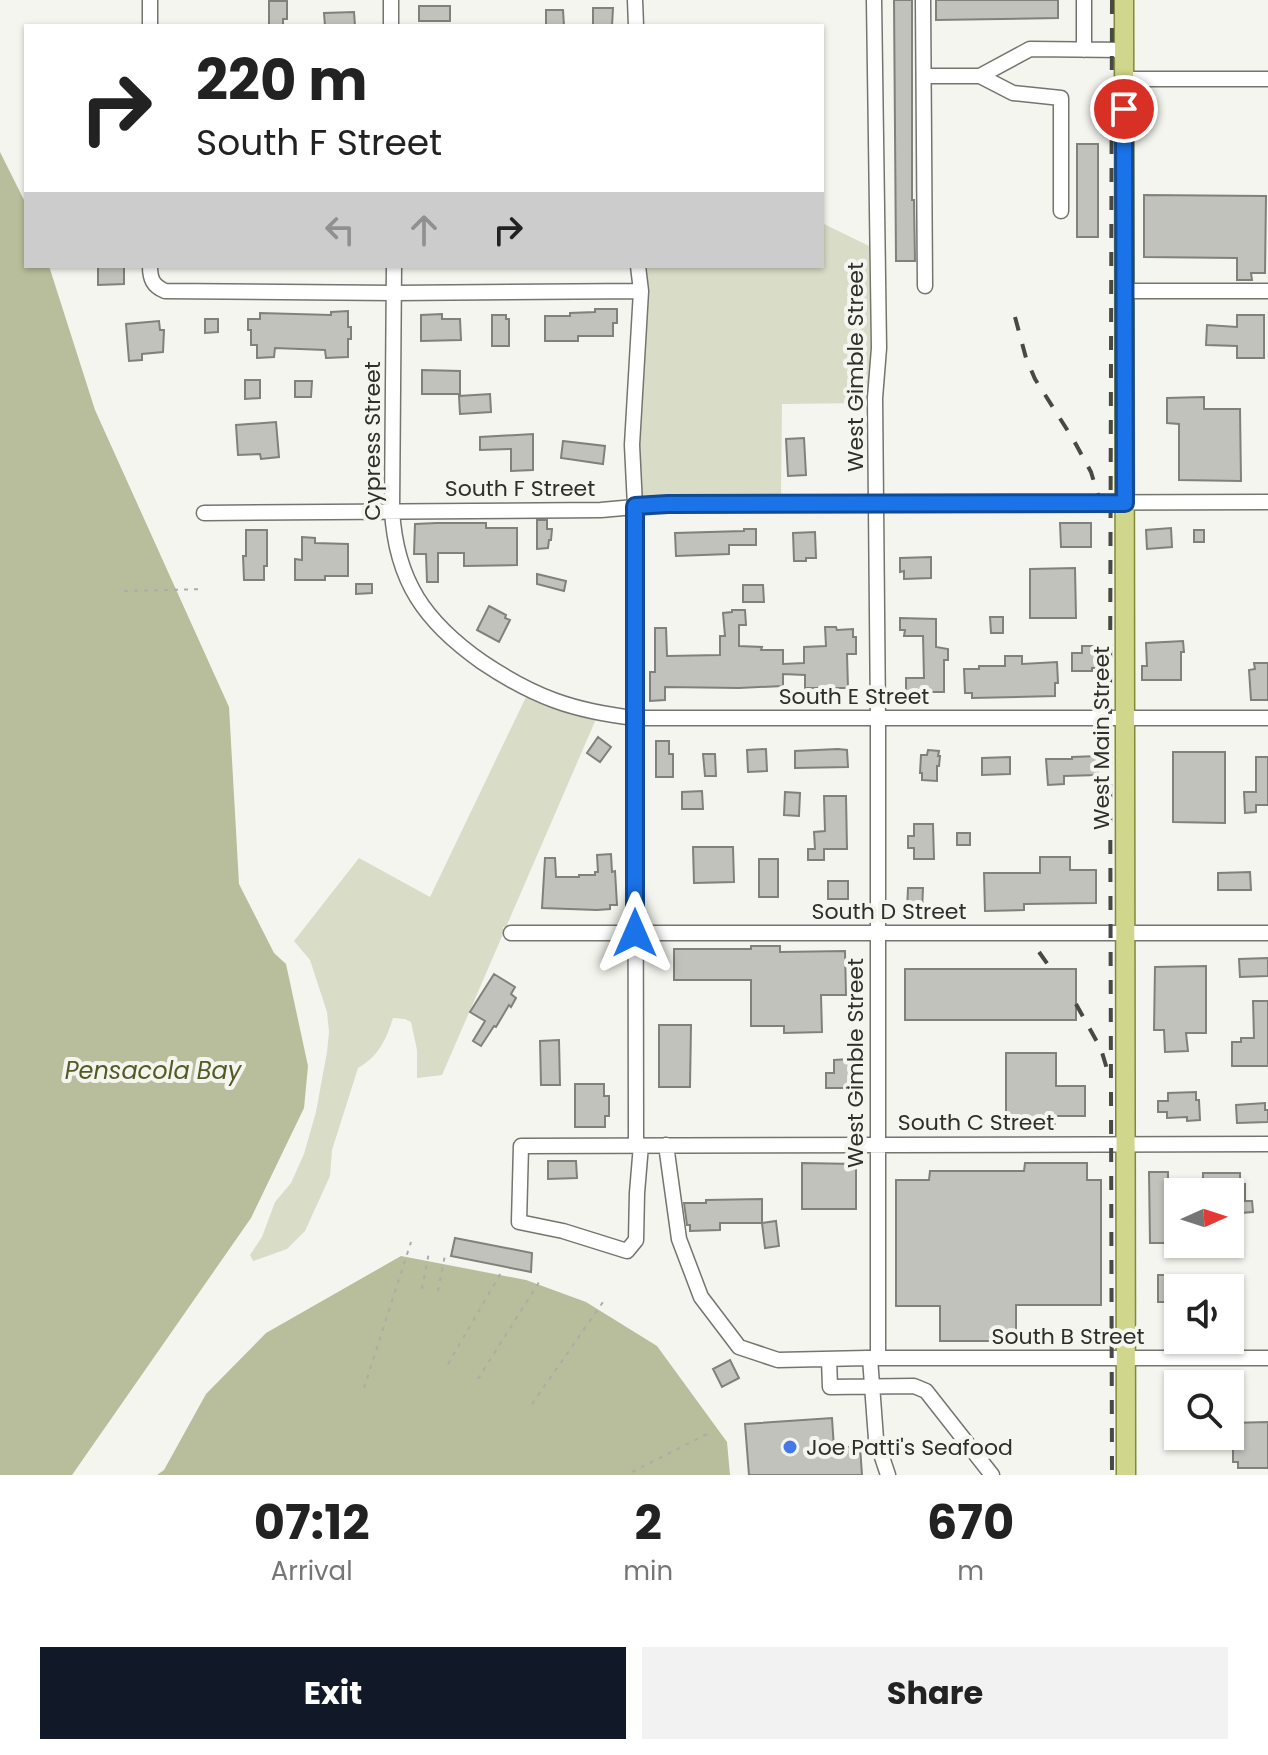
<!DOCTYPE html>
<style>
:root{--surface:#fff;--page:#f2f2f2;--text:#222;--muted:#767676;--accent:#111827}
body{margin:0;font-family:Poppins,sans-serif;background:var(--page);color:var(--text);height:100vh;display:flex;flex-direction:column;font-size:30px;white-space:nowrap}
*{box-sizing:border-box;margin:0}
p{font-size:26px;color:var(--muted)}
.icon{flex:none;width:44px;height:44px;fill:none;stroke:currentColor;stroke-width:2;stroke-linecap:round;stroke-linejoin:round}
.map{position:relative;height:1475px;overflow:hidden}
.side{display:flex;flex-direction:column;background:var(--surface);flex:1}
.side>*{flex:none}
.guide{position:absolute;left:24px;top:24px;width:800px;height:244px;border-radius:0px;box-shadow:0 2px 6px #0004;background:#fff;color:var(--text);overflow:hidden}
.needle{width:52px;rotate:87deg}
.tools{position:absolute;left:1164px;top:1178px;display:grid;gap:16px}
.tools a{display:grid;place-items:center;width:80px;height:80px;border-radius:0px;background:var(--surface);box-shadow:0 2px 6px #0004;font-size:40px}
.pin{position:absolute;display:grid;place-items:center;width:68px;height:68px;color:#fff;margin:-34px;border:4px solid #fff;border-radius:50%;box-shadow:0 2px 8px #0007}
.me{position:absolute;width:88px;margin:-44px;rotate:0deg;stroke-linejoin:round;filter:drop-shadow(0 0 6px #0008)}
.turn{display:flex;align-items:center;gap:28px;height:168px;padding:0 40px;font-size:36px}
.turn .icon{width:104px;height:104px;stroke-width:2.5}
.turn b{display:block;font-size:56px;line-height:68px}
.lanes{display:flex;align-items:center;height:76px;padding:0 40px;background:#0003;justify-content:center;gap:40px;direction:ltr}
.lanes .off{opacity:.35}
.eta{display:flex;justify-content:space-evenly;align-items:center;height:136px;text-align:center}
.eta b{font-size:48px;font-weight:700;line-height:56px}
.action{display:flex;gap:16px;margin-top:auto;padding:16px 40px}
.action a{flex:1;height:92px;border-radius:0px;background:var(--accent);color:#fff;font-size:32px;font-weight:700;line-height:92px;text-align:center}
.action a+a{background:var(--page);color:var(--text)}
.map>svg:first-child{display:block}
.green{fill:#d9dcc7}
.water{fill:#b8bd9b}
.building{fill:#c1c2bb;stroke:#80817a;stroke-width:2}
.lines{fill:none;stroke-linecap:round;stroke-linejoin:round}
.minor-casing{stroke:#74756f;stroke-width:17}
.major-casing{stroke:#838939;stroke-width:21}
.path{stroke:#acada7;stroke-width:2;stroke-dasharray:4 6;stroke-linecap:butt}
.minor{stroke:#fff;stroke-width:14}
.major{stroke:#d0d68c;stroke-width:18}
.rail{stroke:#484845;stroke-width:4;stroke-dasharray:14 14;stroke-linecap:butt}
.route-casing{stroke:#114b97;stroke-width:20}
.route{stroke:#1a73e8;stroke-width:14}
.poi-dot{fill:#4579ea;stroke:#f4f5ee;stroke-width:3}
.labels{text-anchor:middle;stroke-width:8;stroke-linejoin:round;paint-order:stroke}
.street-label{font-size:22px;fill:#2e2e2b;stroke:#f4f5ee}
.poi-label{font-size:22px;fill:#2e2e2b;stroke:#f4f5ee;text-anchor:start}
.water-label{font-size:24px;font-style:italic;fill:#555a24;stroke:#f4f5ee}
</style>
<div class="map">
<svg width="1268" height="1475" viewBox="0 0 1268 1475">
<rect width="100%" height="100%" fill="#f4f5ee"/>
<path class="green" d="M822,223L869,246L871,348L868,403L782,404L781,497L642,499L640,445L648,297L646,266H822Z
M526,697L563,711L596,719L506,927H503V934L442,1075L417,1078V1050L411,1022L405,1019L393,1018C386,1040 379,1056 358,1068L332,1150L330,1176L305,1231L287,1249L253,1261L250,1255L262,1237L275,1202L291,1183L304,1154L316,1112L327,1052L329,1032L327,1012L310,960L294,941L359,858L430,897Z"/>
<path class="water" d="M0,152L26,204V266H49L95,410L229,707L239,884L274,953L286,964L308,1066L304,1108L251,1218L72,1475H0Z
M401,1256L526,1280L586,1302L657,1346L727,1442L730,1475H157L164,1470L206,1394L266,1333Z"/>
<path class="building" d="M894,0H912V200H914L915,261H896Z
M936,0H1058V18L936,20Z
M269,1H287V19H283V26H269Z
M419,6H450V21H419Z
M593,8H613L612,26H593Z
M546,10H563L564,26H546Z
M354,12L355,26H325L324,13Z
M1077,144H1098V237H1077Z
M1144,195L1266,196L1265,273H1251L1252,280H1237V258L1144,257Z
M98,266H124V284L98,285Z
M595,309H617V323H613V336H578V341H545V316H570V313L595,312Z
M348,311V327H351V339H348V357L326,358L325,350L275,348L274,357L257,358V345H251V330H248V319H260V313L331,315V312Z
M442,314V319H460L461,340L421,341V315Z
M492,315H506V319H509V346H492Z
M1237,315H1264V358H1237V346L1206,345L1207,325L1237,327Z
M205,319H218V332L205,333Z
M159,321L160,330H164L163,352L142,354V360L129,361L126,324Z
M422,370L460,371V394H422Z
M245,380H260V398L245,399Z
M295,381H312L311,397H295Z
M490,394L491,412L460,414L459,396Z
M1204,397V409H1240L1241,481L1179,480V424L1167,423V398Z
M276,422L279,457L261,459L260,454L238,455L236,425Z
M533,434V470L511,471V449L480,450V437Z
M804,438L806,475L788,476L786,439Z
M563,441L605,446L603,464L561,458Z
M537,520H547V529H552L551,540H549L548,548L537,549Z
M437,523H486V528H517V565L464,566V553H438V582H427L426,554H414L415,524Z
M1060,523H1091V547H1061Z
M1171,528L1172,547L1147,549L1146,530Z
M744,529H756V545H729V554L676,556L675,533L744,531Z
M246,530H267V566H264V580H244L243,556H246Z
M1194,530H1204V542H1194Z
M815,532L816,558H806V561H794L793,533Z
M302,537L315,538V543L348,544V576H325V580H295V559L302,560Z
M931,557V578L904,579V571L900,572V558Z
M1075,568L1076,618H1030V569Z
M537,574L566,581L564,591L537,584Z
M356,584H372V593L356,594Z
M743,585H763L764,602H743Z
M489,606L506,615L505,618L510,620L499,642L477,630Z
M732,610H745L746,625H739V646L762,647L761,650H783V664L804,663V647L826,646L825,627H836L837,630L853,629V637H856V654H847L848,688H805V675L783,674V686L739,688L665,687V700L650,701V672H655V628H666L667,656L720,655V636H725L723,613L732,612Z
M990,617H1003V633H991Z
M900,618L936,619V647L948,649V660H944V692H929V697H906V678H924L923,636H904L905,630H900Z
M1183,641L1184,652H1181V680H1142V666H1147L1146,643Z
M1082,646H1100V668H1092V671H1072V653H1082Z
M1005,656H1022V664L1057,662L1058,683H1055V696L972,698V693H965L964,669H979V666H1005Z
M1254,663H1268V700H1251L1249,670L1255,669Z
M598,737L611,747L600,762L587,753Z
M656,741H669V754H673V777H656Z
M766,749L767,771L748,772L747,750Z
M838,749L847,750L848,767L795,768V751Z
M928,750L939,751L938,756H940L939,766H937V781L922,780V773H920L921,755H927Z
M1173,752H1225V823L1173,822Z
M703,754H715L716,776H705Z
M1098,756V775L1064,776V784L1048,785L1046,759H1072V757Z
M1010,757V774L982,775V758Z
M1256,757H1268V805H1256V812L1245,813L1244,792H1256Z
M702,791L703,809H682V792Z
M785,792L800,793L799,816L784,815Z
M824,796H846L847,849H824V860H808V849H815L814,832L825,831Z
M914,824H933L934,859H914V848H908V836H914Z
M957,833H970V845H957Z
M693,847H733L734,882L694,883Z
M611,854L612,872L615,871L617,905H610V909L597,910L542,908L545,858H555L556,877H579V875H595V872H598L597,855Z
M1040,857H1070V870H1096V903L1024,904V910L985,911L984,873H1040Z
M759,859H778V897H759Z
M1250,872L1251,890H1218V873Z
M828,881H848V899H828Z
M908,888H923L922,911H907Z
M751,946H780V952L845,951L846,995H821L822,1032L784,1033V1026H751V980H674V949H751Z
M1268,958V976L1240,977L1239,959Z
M1206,966V1033H1186L1188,1051L1165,1052L1164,1030H1154L1155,967Z
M905,969H1076V1020H905Z
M494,974L515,987L511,994L516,998L511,1007L509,1005L496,1027L494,1026L481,1046L473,1041L485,1021L470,1012Z
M1253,1001H1268V1066H1232V1042H1241V1038H1254Z
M659,1025H691L690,1087H659Z
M559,1040L560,1085H541L540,1041Z
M1006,1053H1056V1086H1085V1116H1055V1128L1006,1129Z
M849,1059V1088H826V1073H834V1060Z
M575,1084H604V1096H609V1116H605V1127H575Z
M1196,1092V1100H1199L1200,1120L1187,1121V1117L1167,1118V1112H1158V1101H1168V1093Z
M1265,1103V1110H1268V1122L1237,1123L1236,1105Z
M548,1161H576L577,1178L548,1179Z
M802,1163L856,1164V1209H802Z
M1025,1163H1087V1180H1101V1305H1016V1341H940V1306H896V1180H929L930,1171H1024Z
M1149,1172H1168V1180H1172V1202H1168L1169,1229H1178V1243H1150Z
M1203,1173H1240V1184H1245V1201H1252L1253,1212L1240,1213V1217H1230V1192H1203Z
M762,1199V1223H720V1230L690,1231V1225H687L684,1203H706V1200Z
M776,1221L779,1246L765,1248L762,1223Z
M455,1238L532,1253L531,1272L451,1256Z
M1158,1275H1222V1288H1178V1302H1158Z
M730,1360L739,1378L722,1387L713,1369Z
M832,1418L834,1448L860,1446L862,1475H749L745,1424Z
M1268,1422V1468H1238V1462H1233V1443H1230V1423Z"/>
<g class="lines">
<defs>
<path id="minor" d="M150,0V26
M635,0L636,26
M874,0L879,348L875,398L878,719V1358
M923,0L925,286
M1084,0V50
M391,26V0
M924,76H980L1030,49L1124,50
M980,76L1013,93L1061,98V211
M1124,79H1268
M150,266C150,279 153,286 165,291L394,293L641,291
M394,266L392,510C396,581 425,622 482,662C534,697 573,711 635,718H1268
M1124,291H1268
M204,513L601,510L668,504L1268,502
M511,933H1268
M641,1145L637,1193L636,1240L627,1251L563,1231L519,1222L521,1146L1268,1144
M666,1145L679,1239L701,1297L739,1347L778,1360L867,1358H1268
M636,1146L635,506L632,445L641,291L638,266
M870,1358L876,1439L888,1475
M829,1359L830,1387L914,1386L926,1391L992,1475"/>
<path id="major" d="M1124,0L1126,1475"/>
</defs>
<use href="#minor" class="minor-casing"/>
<use href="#major" class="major-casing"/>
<path class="path" d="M124,591L204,589
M422,1289L429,1252
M438,1291L445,1255
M448,1364L502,1271
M478,1379L541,1279
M364,1388L411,1242
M532,1404L603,1302
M632,1472L707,1434"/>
<use href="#minor" class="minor"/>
<use href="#major" class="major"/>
<path class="rail" d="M1112,0L1110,717L1112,1475
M1015,317L1026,358L1035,379L1073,439L1091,472L1105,518
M1039,952L1051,969
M1076,1004L1101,1049L1107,1069"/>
</g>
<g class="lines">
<defs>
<path id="route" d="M635,933V506L668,504L1125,503L1124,109"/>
</defs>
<use href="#route" class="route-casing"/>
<use href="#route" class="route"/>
</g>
<circle class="poi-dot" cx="790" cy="1447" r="8"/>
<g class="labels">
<g class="street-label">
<text transform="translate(855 367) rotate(-90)" y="8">West Gimble Street</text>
<text transform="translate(372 441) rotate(-90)" y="8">Cypress Street</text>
<text x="520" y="496">South F Street</text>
<text x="854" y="704">South E Street</text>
<text transform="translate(1101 738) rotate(-90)" y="8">West Main Street</text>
<text x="889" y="919">South D Street</text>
<text transform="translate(855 1063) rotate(-90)" y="8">West Gimble Street</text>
<text x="976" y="1130">South C Street</text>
<text x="1068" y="1344">South B Street</text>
</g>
<g class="poi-label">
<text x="806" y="1455">Joe Patti's Seafood</text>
</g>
<g class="water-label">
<text x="153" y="1079">Pensacola Bay</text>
</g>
</g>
</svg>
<div class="tools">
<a><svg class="needle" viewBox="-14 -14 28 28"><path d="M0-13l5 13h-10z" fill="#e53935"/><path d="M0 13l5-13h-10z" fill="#767676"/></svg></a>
<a><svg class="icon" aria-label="sound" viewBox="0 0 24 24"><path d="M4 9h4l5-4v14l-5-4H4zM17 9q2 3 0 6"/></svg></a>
<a><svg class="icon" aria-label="search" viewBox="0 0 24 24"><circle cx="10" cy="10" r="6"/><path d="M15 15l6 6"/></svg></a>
</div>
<div class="pin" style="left:1124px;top:109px;background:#d93025"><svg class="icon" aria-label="arrive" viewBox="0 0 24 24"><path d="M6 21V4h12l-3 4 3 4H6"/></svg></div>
<svg class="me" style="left:635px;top:933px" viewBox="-20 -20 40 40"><path d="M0-17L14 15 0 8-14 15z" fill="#1a73e8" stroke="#fff" stroke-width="4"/></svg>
<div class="guide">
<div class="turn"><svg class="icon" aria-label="right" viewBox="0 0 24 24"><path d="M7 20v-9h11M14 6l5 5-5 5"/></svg><div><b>220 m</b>South F Street</div></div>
<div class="lanes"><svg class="icon off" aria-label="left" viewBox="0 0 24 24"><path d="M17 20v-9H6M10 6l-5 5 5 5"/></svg><svg class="icon off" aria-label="ahead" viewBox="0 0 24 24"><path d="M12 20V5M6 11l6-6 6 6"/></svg><svg class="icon" aria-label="right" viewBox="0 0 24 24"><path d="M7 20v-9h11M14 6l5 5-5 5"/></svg></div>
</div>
</div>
<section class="side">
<div class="eta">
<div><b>07:12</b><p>Arrival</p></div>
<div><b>2</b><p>min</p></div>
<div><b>670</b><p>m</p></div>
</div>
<div class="action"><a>Exit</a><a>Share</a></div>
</section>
